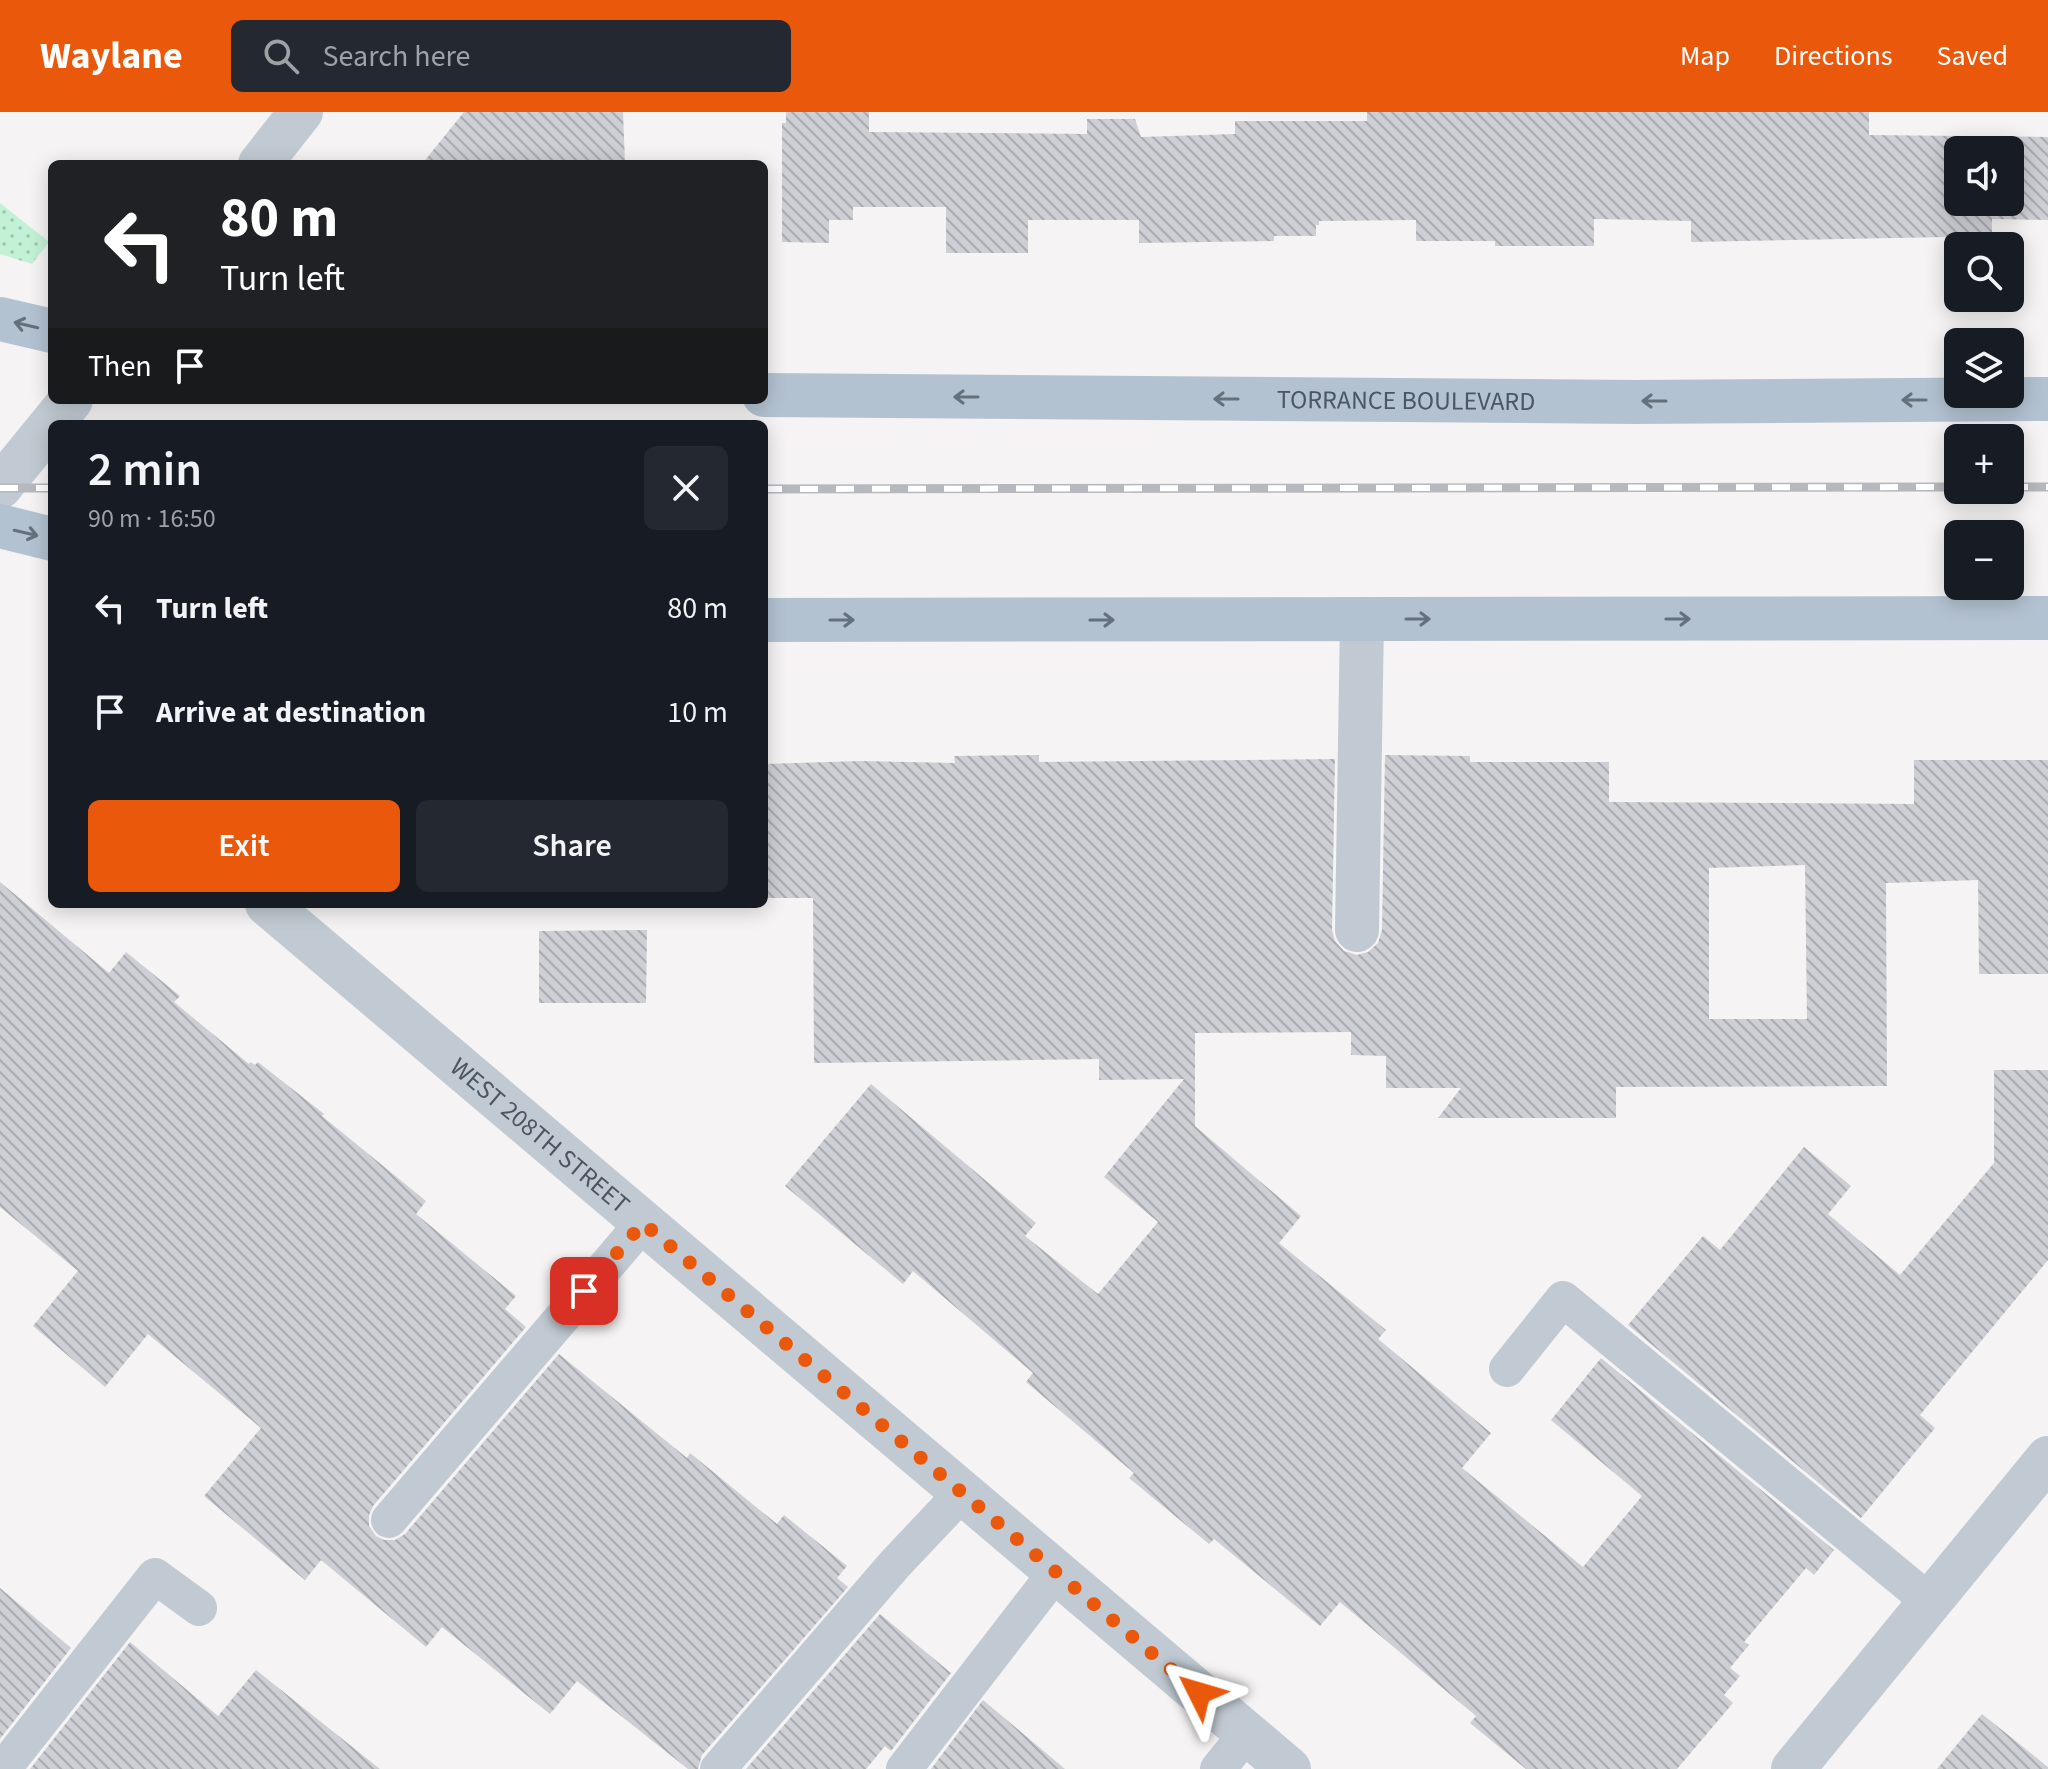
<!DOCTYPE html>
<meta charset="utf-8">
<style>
:root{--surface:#171b24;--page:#242831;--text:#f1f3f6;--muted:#9ea1a6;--accent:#ea580c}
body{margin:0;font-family:"Source Sans 3",sans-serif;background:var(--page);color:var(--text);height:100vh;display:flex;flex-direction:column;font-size:30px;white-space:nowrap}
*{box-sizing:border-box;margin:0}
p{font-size:26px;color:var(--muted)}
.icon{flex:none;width:44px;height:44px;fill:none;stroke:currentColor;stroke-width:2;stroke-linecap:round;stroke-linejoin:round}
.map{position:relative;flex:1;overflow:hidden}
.drawer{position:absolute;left:48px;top:308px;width:720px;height:488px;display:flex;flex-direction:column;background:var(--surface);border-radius:12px;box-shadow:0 4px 20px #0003}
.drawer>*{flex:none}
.guide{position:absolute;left:48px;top:48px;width:720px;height:244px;border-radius:12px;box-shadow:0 4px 20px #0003;background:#202124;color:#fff;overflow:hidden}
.fabs{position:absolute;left:1944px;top:24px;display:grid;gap:16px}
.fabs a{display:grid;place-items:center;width:80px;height:80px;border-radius:12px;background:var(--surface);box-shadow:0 4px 20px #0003;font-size:40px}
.pin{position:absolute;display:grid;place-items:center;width:68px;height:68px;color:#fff;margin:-34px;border-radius:16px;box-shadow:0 4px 12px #0006}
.me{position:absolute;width:88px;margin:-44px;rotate:310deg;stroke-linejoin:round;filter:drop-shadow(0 0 6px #0008)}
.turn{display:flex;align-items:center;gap:28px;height:168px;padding:0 40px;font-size:36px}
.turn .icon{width:104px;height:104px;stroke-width:2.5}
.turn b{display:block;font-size:56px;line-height:68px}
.then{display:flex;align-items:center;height:76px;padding:0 40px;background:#0003;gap:16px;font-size:30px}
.round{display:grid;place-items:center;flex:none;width:84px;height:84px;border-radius:12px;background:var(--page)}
.head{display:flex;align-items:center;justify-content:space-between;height:136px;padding:0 40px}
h1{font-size:48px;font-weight:600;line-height:60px}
.primary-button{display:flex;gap:16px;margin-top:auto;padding:16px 40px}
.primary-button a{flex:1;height:92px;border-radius:12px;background:var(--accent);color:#fff;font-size:32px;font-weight:600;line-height:92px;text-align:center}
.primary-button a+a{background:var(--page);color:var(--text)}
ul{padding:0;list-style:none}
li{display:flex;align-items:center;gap:24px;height:104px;padding:0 40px}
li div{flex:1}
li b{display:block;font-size:30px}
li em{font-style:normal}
header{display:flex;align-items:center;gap:48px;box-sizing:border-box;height:112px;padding:0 40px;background:var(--accent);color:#fff}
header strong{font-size:38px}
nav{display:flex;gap:44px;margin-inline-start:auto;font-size:28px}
.search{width:560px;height:72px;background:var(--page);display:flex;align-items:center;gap:20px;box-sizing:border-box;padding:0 28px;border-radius:12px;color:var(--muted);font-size:30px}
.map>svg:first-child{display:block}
.park{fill:url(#park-dots)}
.building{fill:url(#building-back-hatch);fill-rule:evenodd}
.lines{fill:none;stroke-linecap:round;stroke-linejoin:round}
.service{stroke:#c1cad2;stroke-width:36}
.minor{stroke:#c1cad2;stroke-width:44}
.primary{stroke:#b3c2d1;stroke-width:44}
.rail-casing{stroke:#b5b8bd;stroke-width:9}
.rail{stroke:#fff;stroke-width:6;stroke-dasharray:18;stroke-linecap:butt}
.oneway{stroke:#64717d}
.route{stroke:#ea580c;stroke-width:14;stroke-dasharray:0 25.2}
.labels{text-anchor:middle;stroke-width:7;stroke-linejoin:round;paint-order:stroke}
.street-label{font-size:26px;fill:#4a5661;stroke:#fff}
</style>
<header>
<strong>Waylane</strong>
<div class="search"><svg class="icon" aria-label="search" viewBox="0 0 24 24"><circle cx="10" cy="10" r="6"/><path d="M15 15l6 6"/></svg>Search here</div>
<nav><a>Map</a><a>Directions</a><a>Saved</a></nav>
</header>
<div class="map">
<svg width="2048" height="1657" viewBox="0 0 2048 1657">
<defs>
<pattern id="park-dots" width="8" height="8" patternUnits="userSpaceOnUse" patternTransform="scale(2)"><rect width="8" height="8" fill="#c3f1d5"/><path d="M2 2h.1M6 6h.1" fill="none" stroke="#a0c6b0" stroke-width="1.8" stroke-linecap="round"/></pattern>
<pattern id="building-back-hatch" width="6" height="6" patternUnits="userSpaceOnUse" patternTransform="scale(2)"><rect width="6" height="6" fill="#cdcfd5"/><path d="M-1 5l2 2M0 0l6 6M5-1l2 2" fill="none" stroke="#a8abb0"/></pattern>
</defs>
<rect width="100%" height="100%" fill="#f5f3f3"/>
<path class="park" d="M0,91L49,130L32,152L0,142Z"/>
<path class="building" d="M464,0H623L625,52H422Z
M786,0H869V20L1087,22V7H1135L1141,25L1235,22V9H1367V0H1869V23L2048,25V108L1992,107V130L1946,129V125L1691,130V109L1594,107V134H1495V129H1416V108L1319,109V113H1316V124H1274V129L1139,131V108H1028V141H946V95H853V108H829V131L782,130V11H786ZM1958,38H2010V90H1958Z
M1039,643V650L1335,647L1332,818L1335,829L1344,839L1357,843L1368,840L1378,831L1382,818L1385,643L1470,644V650H1609V690L1781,691L1914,692V648H2048V862H1979L1978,768L1886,771L1887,974L1616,975V1006H1438L1461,976H1386V944L1351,943V920L1195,921V1014L1301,1104L1279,1131L1386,1218L1378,1227L1491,1321L1462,1356L1583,1455L1642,1384L1551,1308L1601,1246L1834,1438L1814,1463L1806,1456L1744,1530L1749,1533L1730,1556L1740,1564L1724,1583L1733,1591L1677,1657H1526L1470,1611L1476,1604L1340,1490L1320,1514L1214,1427L1209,1432L1129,1366L1134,1361L1026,1270L1033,1261L913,1159L903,1172L785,1074L871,972L1036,1111L1025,1124L1098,1182L1158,1110L1104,1065L1184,967L1099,968V947L814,951L813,786H764V652L861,649L955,651L954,644ZM1805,753L1807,907H1709V756Z
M0,770L109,861L126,840L180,884L174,890L249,952L250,950L255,953L258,950L324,1002L322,1004L426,1089L416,1102L516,1184L505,1197L526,1215L373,1394L369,1403V1414L376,1424L384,1428H395L405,1422L559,1242L687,1346L690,1341L777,1412L784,1403L847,1454L837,1466L848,1475L702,1643L698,1657H688L577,1569L550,1602L442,1515L426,1535L321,1448L305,1468L204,1384L261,1316L148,1222L105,1275L33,1214L78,1159L0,1095Z
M647,818L646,891H539V819Z
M1994,958H2048V1148L1920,1303L1935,1316L1861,1406L1628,1213L1703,1124L1720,1138L1804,1035L1851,1074L1828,1102L1900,1163L1994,1051Z
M0,1476L71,1536L0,1627Z
M880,1502L951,1561L891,1639L885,1634L866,1657H746Z
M130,1530L218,1604L256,1558L380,1657H30Z
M983,1588L1065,1657H931Z
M1982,1602L2048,1655V1657H1937Z"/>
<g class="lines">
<path class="service" d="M1507,1257L1563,1187L1930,1490
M389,1408L643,1111
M3,1657L155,1464L199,1496
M718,1657L895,1452L962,1381
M904,1657L1056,1460
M1218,1657L1247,1621"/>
<g class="minor">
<path d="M260,52L301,0"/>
<path d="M0,375L71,288"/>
<path id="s1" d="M267,792L1289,1657"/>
<path d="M1357,818L1362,507"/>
<path d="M1793,1657L2048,1346"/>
</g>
<g class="primary">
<path d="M0,207L52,219"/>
<path id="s2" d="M764,283L1635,290L2048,287"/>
<path d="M0,414L52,427"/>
<path d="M764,508L2048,506"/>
</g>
<defs>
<path id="rail" d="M2010,375H2048
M0,376H52
M764,377L1958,375"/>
</defs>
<use href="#rail" class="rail-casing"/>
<use href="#rail" class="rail"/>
</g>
<defs><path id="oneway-shaft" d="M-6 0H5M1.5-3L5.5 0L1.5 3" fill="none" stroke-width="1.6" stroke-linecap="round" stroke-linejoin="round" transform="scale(2)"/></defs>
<g class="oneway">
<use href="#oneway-shaft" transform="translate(26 213) rotate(-167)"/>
<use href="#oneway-shaft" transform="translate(966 285) rotate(-180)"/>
<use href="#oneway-shaft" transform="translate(1226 287) rotate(-180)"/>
<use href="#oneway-shaft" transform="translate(1914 288) rotate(180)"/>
<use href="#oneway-shaft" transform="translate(1654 289) rotate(180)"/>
<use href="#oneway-shaft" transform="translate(26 421) rotate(13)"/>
<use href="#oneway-shaft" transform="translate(1418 507)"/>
<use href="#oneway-shaft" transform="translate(1678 507)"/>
<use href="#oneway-shaft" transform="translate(842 508)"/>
<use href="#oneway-shaft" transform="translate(1102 508)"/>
</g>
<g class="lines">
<path class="route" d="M584,1179L643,1111L1199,1581"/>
</g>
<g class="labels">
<g class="street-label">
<text dy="9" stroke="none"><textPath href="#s2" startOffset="642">TORRANCE BOULEVARD</textPath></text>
<text dy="9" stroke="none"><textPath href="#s1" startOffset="358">WEST 208TH STREET</textPath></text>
</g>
</g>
</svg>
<div class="fabs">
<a><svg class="icon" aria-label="sound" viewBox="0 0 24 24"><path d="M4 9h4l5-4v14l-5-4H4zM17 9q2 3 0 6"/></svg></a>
<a><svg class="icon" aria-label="search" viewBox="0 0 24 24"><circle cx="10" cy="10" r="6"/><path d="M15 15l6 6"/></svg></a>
<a><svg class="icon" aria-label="layers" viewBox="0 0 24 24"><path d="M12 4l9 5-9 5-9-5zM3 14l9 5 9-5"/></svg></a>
<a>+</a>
<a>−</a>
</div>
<div class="pin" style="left:584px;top:1179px;background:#d93025"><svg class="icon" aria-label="arrive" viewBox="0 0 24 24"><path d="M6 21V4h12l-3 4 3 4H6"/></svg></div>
<svg class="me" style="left:1199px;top:1581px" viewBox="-20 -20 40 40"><path d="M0-17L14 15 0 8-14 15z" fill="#ea580c" stroke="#fff" stroke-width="4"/></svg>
<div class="guide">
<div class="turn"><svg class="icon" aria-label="left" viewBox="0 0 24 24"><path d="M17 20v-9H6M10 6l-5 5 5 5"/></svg><div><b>80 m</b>Turn left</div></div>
<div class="then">Then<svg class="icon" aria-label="arrive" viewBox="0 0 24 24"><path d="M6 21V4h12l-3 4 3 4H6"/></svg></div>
</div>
<section class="drawer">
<div class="head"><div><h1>2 min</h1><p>90 m · 16:50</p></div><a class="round"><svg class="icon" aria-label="close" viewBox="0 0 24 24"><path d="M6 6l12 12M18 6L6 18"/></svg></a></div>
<ul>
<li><svg class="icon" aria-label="left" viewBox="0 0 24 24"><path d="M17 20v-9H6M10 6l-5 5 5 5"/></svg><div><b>Turn left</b></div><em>80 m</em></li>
<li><svg class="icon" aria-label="arrive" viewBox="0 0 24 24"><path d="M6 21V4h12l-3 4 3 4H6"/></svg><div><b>Arrive at destination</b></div><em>10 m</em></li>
</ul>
<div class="primary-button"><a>Exit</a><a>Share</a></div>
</section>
</div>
